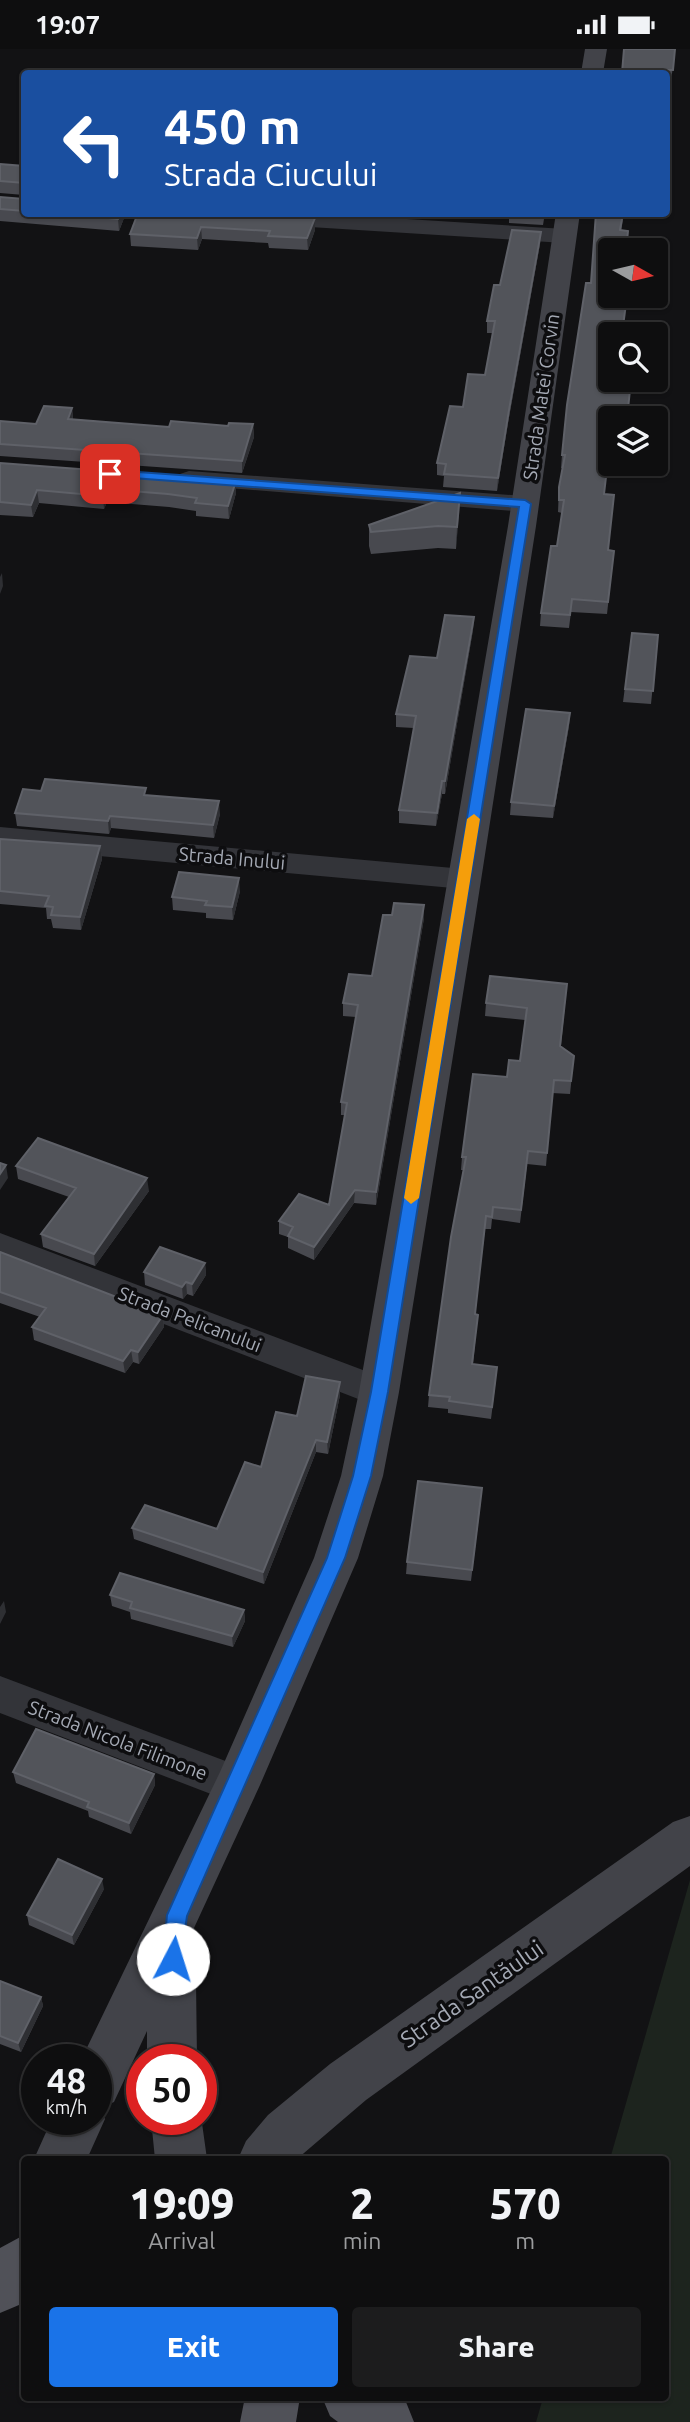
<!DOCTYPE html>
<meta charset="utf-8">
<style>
:root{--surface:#0e0e0f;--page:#1c1c1d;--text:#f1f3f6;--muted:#9b9c9e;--line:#2e2e2f;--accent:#1a73e8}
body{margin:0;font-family:Ubuntu,sans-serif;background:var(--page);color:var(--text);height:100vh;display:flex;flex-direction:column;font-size:26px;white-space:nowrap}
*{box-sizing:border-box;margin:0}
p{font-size:23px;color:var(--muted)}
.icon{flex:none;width:38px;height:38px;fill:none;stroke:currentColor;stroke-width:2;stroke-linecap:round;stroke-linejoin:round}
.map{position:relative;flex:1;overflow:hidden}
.panel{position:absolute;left:21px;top:2107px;width:648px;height:245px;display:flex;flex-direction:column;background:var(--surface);border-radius:7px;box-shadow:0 2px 5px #0004,0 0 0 2px var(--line)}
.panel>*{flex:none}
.guide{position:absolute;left:21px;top:21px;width:649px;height:147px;border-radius:7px;box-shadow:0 2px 5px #0004,0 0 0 2px var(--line);background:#1a4fa0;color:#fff;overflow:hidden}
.needle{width:46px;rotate:98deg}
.fabs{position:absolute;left:598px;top:189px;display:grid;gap:14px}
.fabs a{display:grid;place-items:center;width:70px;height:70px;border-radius:7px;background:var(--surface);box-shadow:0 2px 5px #0004,0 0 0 2px var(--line);font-size:35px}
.speed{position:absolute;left:21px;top:1995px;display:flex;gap:14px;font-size:35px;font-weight:700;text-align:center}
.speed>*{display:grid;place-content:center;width:91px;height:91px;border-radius:50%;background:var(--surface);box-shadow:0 2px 5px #0004,0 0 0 2px var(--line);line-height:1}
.speed small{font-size:18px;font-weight:400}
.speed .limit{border:10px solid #d22;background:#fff;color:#111}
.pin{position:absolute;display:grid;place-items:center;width:60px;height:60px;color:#fff;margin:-30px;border-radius:14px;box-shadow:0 4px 10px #0006}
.me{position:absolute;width:77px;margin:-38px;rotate:5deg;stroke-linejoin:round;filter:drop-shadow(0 0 5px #0008)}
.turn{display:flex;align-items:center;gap:24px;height:147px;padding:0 28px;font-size:32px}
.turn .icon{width:91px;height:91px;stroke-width:2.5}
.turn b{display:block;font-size:49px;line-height:60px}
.eta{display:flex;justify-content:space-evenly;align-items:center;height:119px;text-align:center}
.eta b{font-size:42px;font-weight:800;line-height:49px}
.cta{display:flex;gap:14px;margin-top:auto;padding:14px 28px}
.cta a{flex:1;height:80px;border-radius:7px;background:var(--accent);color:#fff;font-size:28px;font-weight:800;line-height:80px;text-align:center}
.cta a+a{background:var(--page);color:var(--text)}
.status{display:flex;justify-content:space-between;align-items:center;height:49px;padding:0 35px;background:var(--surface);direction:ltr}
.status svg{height:19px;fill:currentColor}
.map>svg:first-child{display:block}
.green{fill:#1d241e}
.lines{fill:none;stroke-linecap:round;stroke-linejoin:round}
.street{fill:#333439;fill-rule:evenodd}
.secondary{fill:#424349;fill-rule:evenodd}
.primary{fill:#505158;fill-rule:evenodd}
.wall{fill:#48494f}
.shaded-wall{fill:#2e2f33}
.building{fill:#52545a;stroke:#5f6168;stroke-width:2}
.route{fill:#1a73e8;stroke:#114b97;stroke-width:2}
.slow{fill:#f59e0b}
.labels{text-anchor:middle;stroke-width:7;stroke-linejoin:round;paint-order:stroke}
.street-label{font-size:19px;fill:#a4a9b4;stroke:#0d0d0f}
.near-street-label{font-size:23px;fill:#a4a9b4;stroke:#0d0d0f}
</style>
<div class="status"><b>19:07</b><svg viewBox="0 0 49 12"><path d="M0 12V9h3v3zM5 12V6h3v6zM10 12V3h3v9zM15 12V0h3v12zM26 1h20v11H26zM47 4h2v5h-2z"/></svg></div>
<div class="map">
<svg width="690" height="2373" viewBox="0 0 690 2373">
<rect width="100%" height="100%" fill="#121214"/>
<path class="green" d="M690,1831V2373H536L543,2349L665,2348V2110H610Z"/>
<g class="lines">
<path class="street" d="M189,164H312L565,180L573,182L576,187L573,192L565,194L200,171L192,169Z
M189,422L525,447L534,450L538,455L534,460L525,463L180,435L176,430L180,425Z
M0,778L464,820L475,823L479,830L475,837L464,840L0,798Z
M0,1184L392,1332L398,1343L392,1354L379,1358L0,1212Z
M0,1627L252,1722L258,1736L252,1750L237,1755L0,1664Z"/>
<path class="secondary" d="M585,0H607L603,24H581Z
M556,164H580L536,477L475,870L399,1343L383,1427L358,1509L260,1736L194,1879L199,1891L196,1932L197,2011H147V1982L114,2053L100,2059L105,2070L87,2110H34L52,2070H96V2011H81L220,1723L314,1509L341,1427L359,1343L441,870L508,477Z
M690,1767V1817L366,2051L297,2110H238L246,2092L268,2066L330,2015L673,1773Z
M201,2067L207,2110H155L151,2070H201Z"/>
<path class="primary" d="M24,2186V2250L19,2256L0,2264V2199Z
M245,2348H300L296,2373H240Z
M322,2348H398L406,2353L414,2373H338L330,2367Z"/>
</g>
<path class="wall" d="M675,0L671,33H667V24H622Z
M0,115L24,117V146L0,144Z
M24,147V164H126L119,182L0,172V148L24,150Z
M509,164H545L543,176L509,174Z
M596,164H624L611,247H636V248L627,247L611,285L631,331L627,369H611L604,445L608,502H614L607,565L571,563L569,579L540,577L541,564L557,497L562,464L558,463L559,438L563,419H561L562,406L591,234Z
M315,169V181L308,201L269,199L268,194L202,190L198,201L131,197L130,185Z
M541,183L540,195L508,374L497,442L443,438L444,427L437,426V414L463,358L485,326L493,284H487V272L500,236Z
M72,359L73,370L169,378L228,377L253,375L254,388L242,424L0,407V372L36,375Z
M0,414L236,444L229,470L196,467V462L169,458L107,453L104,460L39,454L33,468L0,466Z
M460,444L456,500L438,499L371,505L369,497V476Z
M474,568L473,581L445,745H442L436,777L399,774V761L414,679L396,678V665L437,609Z
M632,584L658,586L651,655L623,653Z
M570,664L569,677L553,769L510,766L511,753Z
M41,742L147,746L220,765L214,789L111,779L109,785L17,777L15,764Z
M0,790L100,797L102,810L81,881L53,879L51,870H47L46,859L0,855Z
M240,842L233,871L206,869V864L173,861L172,848Z
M424,856V869L376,1156L354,1154L314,1211L288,1199V1188L279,1185V1172L329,1156L345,1066H341V1053L356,968L343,967V954L372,927L392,866Z
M567,935L561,997L574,1007L570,1045L552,1044L546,1117L527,1115L520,1174L492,1170L491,1180H485L475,1265L478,1266L473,1315L496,1330L491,1370L448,1364V1360L428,1358L429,1346L464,1121H461L462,1108L507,1028L520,1012L525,971L485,967L486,954Z
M16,1117L149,1142L95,1217L43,1198L41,1185L69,1148L18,1130Z
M0,1203L163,1266L164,1278L139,1315L133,1313L125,1324L34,1291L32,1278L40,1268L0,1254Z
M205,1214L206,1226L193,1247L187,1245L183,1250L145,1236L144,1223Z
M340,1333V1346L328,1405L316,1403L264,1535L134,1490L132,1479L217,1480L297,1367Z
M481,1451L471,1532L406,1525L407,1513Z
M110,1546L244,1561L245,1572L233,1598L131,1570L130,1563L112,1557Z
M13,1723L154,1725L155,1736L131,1785L89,1768L88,1762L16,1734Z
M104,1840L74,1896L29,1876L27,1866Z
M0,1932L41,1948L43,1957L21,2003L0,1995Z"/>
<path class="shaded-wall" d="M120,164H126L119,182L118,170Z
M315,169V181L308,201L307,189Z
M201,178L202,190L198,201L197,189Z
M541,183L540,195L508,374L497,442L498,429L509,361Z
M72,359L73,371L68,370Z
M253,375L254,388L242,424V412Z
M236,432V444L229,470L228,457Z
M106,440L107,453L104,460L103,447Z
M37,441L39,454L33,468L31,456Z
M460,444L459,466L456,500L457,478Z
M2,524L3,537L0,545V528Z
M474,568L473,581L445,745V732Z
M570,664L569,677L553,769L554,757Z
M442,732V745L436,777L437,764Z
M219,752L220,765L214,789L213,776Z
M110,767L111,779L109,785L108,772Z
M100,797L102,810L81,881L80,868Z
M239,829L240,842L233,871L232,858Z
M424,856V869L376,1156V1143Z
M6,1116L8,1129L0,1141V1125Z
M147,1129L149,1142L95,1217L94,1205Z
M355,1141L354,1154L314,1211V1198Z
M205,1214L206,1226L193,1247L192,1235Z
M186,1233L187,1245L183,1250L182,1238Z
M163,1266L164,1278L139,1315L138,1303Z
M131,1301L133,1313L125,1324L123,1312Z
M340,1333V1346L328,1405L327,1393Z
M316,1391V1403L264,1535L263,1523Z
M4,1552L6,1563L0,1575V1558Z
M244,1561L245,1572L233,1598L232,1587Z
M154,1725L155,1736L131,1785L129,1774Z
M102,1830L104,1840L74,1896L72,1886Z
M41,1948L43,1957L21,2003L18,1994Z"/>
<path class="building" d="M624,0H675L673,21H655V24H622Z
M0,115L24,117V134L0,132Z
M24,147V162L0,160V148L24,150Z
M56,164H120L118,170Z
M138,164H245L315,169L307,189L268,187L270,182L201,178L197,189L130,185Z
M596,164H623L620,181L628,182L626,201H611V247H627L622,285H611V331H631L628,360L622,359L621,369H611V386L604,445L614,446L608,501L614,502L608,553L572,550L570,566L541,564L551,497H557L564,451H559V438L565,406H562L567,356L586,234H591Z
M512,181L541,183L509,361L498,429L444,425L446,415L437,414L450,357L463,358L468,325L485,326L495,272H487L494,236H500Z
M44,357L72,359L68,370L169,378L171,372L228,377L229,374L253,375L242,412L0,395V372L36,375Z
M0,414L236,432L228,457L195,454L197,449L168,445L106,440L103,447L37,441L31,456L0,453Z
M460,444L457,478L438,477L371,483L369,476Z
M445,566L474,568L445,732H442L437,764L399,761L416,667L396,665L410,607L437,609Z
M632,584L658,586L653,642L625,640Z
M526,660L570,664L554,757L511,753Z
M45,730L146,739L144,746L219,752L213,776L110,767L108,772L15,764L23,740L41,742Z
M0,790L100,797L80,868L51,866L53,858L45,857L49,847L0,842Z
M179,823L239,829L232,858L205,856L207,852L172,848Z
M394,854L424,856L376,1143L355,1141L314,1198L288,1187L293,1178L279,1172L299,1145L329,1156L347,1054L341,1053L358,956L343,954L349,925L372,927L383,866H392Z
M490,927L567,935L560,997L574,1007L571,1032L554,1031L547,1104L528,1102L521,1161L493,1158L492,1168L486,1167L475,1265L478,1266L472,1315L497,1318L492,1358L449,1352L450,1348L429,1346L451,1188L466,1108H462L473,1025L507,1028L509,1011L520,1012L527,959L486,954Z
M38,1089L147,1129L94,1205L41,1185L76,1139L16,1117Z
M0,1114L6,1116L0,1125Z
M160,1198L205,1214L192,1235L186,1233L182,1238L144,1223Z
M0,1203L163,1266L138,1303L131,1301L123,1312L32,1278L46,1259L0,1243Z
M306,1327L340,1333L327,1393L316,1391L263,1523L132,1479L145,1456L217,1480L245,1413L261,1418L276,1363L297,1367Z
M418,1432L482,1439L472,1521L407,1513Z
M120,1524L244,1561L232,1587L130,1559L132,1553L110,1546Z
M36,1680L154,1725L129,1774L87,1758L89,1753L13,1723Z
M58,1810L102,1830L72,1886L27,1866Z
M0,1932L41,1948L18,1994L0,1987Z"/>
<path class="route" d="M110,421L525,451L531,455L388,1343L371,1427L345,1509L187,1867L180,1917L173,1920L166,1917L163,1910L167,1866L327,1509L353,1427L371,1343L519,458L106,427V422Z"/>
<path class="slow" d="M474,765L480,770L419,1149L411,1155L404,1149L467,770Z"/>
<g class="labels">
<g class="street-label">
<text transform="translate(541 348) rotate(-82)" y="7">Strada Matei Corvin</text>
<text transform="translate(232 809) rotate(5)" y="7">Strada Inului</text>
<text transform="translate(190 1270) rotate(21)" y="7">Strada Pelicanului</text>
<text transform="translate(118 1691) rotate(21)" y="7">Strada Nicola Filimone</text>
</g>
<g class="near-street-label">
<text transform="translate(472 1945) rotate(-35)" y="8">Strada Santăului</text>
</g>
</g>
</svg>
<div class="fabs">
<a><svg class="needle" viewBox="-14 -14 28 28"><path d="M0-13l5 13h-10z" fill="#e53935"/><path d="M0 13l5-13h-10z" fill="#9b9c9e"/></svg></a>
<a><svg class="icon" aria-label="search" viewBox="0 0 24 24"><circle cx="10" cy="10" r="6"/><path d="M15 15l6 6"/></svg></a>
<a><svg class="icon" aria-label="layers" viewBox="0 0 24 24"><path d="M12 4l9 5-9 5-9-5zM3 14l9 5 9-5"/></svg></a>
</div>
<div class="speed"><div>48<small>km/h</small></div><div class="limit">50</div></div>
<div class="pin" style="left:110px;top:425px;background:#d93025"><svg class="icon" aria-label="arrive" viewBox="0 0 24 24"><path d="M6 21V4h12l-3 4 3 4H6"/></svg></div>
<svg class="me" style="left:173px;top:1910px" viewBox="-20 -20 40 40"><circle r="19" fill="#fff"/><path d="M0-13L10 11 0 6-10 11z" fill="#1a73e8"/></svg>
<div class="guide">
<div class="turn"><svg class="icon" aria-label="left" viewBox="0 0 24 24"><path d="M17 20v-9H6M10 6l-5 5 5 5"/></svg><div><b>450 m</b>Strada Ciucului</div></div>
</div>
<section class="panel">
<div class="eta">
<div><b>19:09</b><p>Arrival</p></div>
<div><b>2</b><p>min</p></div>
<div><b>570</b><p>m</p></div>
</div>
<div class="cta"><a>Exit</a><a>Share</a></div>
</section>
</div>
